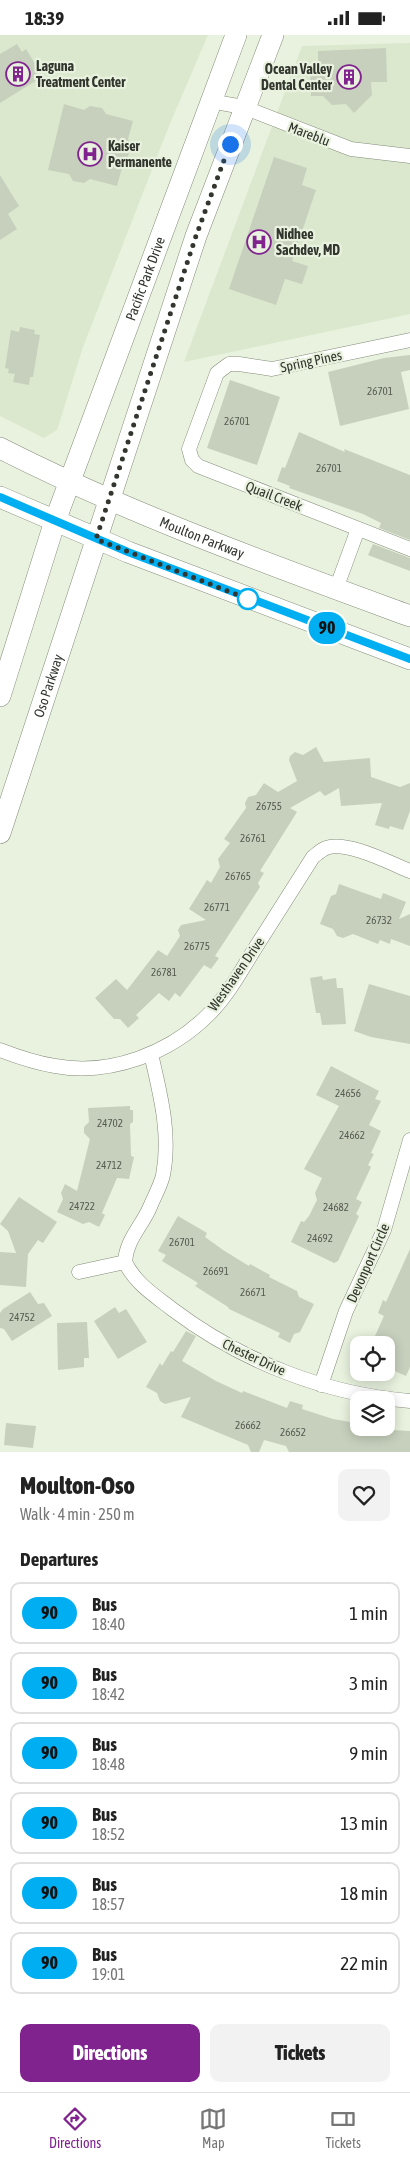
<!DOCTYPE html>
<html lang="en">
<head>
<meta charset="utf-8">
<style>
	:root { --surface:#fff; --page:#f2f2f2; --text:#222; --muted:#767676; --line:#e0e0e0; --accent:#80238f }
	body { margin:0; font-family:"Asap Condensed",sans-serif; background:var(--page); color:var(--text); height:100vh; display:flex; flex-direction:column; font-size:19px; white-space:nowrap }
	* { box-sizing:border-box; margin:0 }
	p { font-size:16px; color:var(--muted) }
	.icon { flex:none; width:28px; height:28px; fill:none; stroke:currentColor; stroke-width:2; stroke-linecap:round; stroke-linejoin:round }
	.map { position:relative; height:1417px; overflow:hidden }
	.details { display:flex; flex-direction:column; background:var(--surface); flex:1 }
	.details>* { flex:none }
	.badge { padding:0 10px; border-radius:16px; font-size:18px; line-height:32px }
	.tools { position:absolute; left:350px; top:1301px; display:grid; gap:10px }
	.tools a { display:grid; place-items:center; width:45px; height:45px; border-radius:10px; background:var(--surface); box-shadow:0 2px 12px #0003; font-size:25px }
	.you { position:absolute; width:25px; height:25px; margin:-12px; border:4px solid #fff; border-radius:50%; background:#1a73e8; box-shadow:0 0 0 8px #1a73e833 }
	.map>.badge { position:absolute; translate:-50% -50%; box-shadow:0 0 0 2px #fff }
	h2 { padding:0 20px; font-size:19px; line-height:45px }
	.round { display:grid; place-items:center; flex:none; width:52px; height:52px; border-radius:10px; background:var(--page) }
	.summary { display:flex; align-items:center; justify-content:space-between; height:85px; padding:0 20px }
	h1 { font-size:24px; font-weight:800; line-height:38px }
	.action { display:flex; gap:10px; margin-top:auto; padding:10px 20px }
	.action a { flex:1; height:58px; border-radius:10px; background:var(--accent); color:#fff; font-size:20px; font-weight:800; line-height:58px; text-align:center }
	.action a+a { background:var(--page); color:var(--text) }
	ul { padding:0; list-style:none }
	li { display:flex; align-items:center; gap:15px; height:62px; margin:0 10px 8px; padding:0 10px; border:2px solid var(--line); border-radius:10px }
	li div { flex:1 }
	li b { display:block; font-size:19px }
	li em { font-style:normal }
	li .badge { min-width:55px; font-weight:700; text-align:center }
	.status { display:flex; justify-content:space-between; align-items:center; height:35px; padding:0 25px; background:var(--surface); direction:ltr }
	.status svg { height:14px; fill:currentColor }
	.tab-bar { display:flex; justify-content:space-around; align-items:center; height:70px; border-top:1px solid var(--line); background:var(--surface); font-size:14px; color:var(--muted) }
	.tab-bar a { display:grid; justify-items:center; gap:2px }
	.tab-bar .on { color:var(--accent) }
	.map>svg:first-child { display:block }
	.built { fill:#dbe8ce }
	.building { fill:#c7d0bd }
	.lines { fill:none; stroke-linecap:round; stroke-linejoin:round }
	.minor-casing { stroke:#838c7a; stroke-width:15 }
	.primary-casing { stroke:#838c7a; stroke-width:22 }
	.minor { stroke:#fff; stroke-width:14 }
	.primary { stroke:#fff; stroke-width:21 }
	.line-casing { stroke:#fff; stroke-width:11 }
	.line { stroke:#00aff2; stroke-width:8 }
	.walk { stroke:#32362e; stroke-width:5; stroke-dasharray:0 9 }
	.stop-dot { fill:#fff; stroke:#00aff2; stroke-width:2.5 }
	.labels { text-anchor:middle; stroke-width:4.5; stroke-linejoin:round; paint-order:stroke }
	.number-label { font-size:11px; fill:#575c52 }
	.poi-label { font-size:14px; font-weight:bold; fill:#32362e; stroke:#e8f2de; text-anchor:start }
	.street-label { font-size:14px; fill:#32362e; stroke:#e8f2de }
</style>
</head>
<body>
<div class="status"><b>18:39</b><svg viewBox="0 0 49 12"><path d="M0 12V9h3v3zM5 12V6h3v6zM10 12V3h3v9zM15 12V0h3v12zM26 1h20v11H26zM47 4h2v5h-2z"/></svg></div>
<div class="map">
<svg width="410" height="1417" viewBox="0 0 410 1417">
	<rect width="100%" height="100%" fill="#e8f2de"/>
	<!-- built -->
	<path class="built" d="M0,0H208L169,91L83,312L57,395L44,403L0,381Z
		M410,8V279L184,327L302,11Z"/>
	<!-- building -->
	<path class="building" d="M17,9L22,17L26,14L40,37L34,41L37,45L0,68V19Z
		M386,13L387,47H371L372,60L354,78L346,69L332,70L323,61H311L310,36L318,27V16Z
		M64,69L84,75L90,71L102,73L106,79L133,86L128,104L131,109L126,130L122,133L117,151L90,144L84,148L73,146L69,139L48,135Z
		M274,122L307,133L302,150L316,155L292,226L308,231L302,249L285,244L276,270L229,254Z
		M0,140L19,171L8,179L17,194L0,205Z
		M20,292L35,295L34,299L40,300L33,342H30L29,350L13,347L15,339L8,338L9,334L5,333L11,295L19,297Z
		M410,320V335L401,337L409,374L340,391L328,337L384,323Z
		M230,345L280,362L257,430L207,413Z
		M299,397L345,417L344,414L410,440V505L379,493L381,488L363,479L289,453L290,451L277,446L282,432L285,433Z
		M373,509L410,523V536L368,520Z
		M316,712L324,727L370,723L371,742L400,752L410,748V776L403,795L390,791L389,794L375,790L382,768L341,771L339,753L325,761L320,756L290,773L297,777L260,836L264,838L258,848L260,852L215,921L219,923L211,934L204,930L180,962L175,958L169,966L159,958L136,980L139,983L128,993L120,984H114L95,963L116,944L127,955L158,915L167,921L180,901L178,895L181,890L206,885L189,874L207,845L211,848L220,832L218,824L230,808L224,804L246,773L245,768L248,762L256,760L264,748L278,757L297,746L289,725L290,721L295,717L303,720Z
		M339,849L381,864L383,858L406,867L399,884L410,879V911L391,904L390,909L380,905L378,909L353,899L343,903L337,901L333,894L320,889L331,861L336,859Z
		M322,941L323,945L336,943L337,953H343L346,989L322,990L320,978H316L310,943Z
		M369,949L410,961V1009L371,1002L354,996Z
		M331,1031L379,1056L375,1064L381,1066L369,1090L381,1096L371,1118L374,1119L368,1130L371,1132L356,1164L362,1167L356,1179L359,1181L338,1226L334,1228L291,1207L301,1186L304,1187L309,1181L317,1165L315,1158L322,1143L304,1134L339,1071L316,1060Z
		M130,1071V1075H133V1087L130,1089L131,1121L134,1122L129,1144L117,1143L102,1178L105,1180L99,1192L89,1187L83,1189L57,1177L63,1164L61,1158L65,1149L77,1156L90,1104L84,1098V1092L89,1087L88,1073Z
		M19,1162L57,1187L43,1208L38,1205L28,1219L26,1252L0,1250V1217L16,1218L8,1196L0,1189Z
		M178,1181L207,1198L205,1202L223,1215L249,1231L250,1229L270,1240L269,1242L297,1256L299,1262L314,1269L300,1297L294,1299L290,1308L278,1302L280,1298L229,1274L228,1272L195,1251L198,1248L162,1226L166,1220L158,1216Z
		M410,1214V1332L406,1341L386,1332V1310H371L384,1281L378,1278L383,1265L386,1267Z
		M30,1257L38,1269L44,1268L52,1281L12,1306L4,1294L0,1293V1278L3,1274Z
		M115,1272L119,1278L126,1274L147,1307L118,1324L94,1286Z
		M87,1287L89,1323H84V1332L58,1335L57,1288Z
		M186,1296L196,1301L182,1326L216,1346L242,1358L243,1356L287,1373L290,1366L303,1370L302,1374L333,1384L356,1388L355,1393L410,1396V1417H289L286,1411L264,1405L259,1417H251L248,1410L181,1382L191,1362L165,1369L160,1366L157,1358L146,1352L160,1328L162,1331L171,1316L173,1317Z
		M6,1388L36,1391L33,1413L4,1410Z"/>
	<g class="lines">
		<!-- minor casing -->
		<g class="minor-casing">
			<path id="minor" d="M210,66L243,72L351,114L410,121
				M410,305L272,334L239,329H229L217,338L189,414L192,425L198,431L410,514
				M336,554L358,494
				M0,1015C18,1022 36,1028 55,1031C111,1041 171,1018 210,978C228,960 241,936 254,915C274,884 293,853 313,822C317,819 321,815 326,813C346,805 390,828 410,836
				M125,1227C135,1248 154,1260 172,1274C241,1326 324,1359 410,1366
				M79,1237L125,1227C126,1205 142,1191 150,1172C154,1162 161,1150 163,1140C171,1099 160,1058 151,1019
				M321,1350L346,1276L384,1195L410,1105"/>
		</g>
		<!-- primary casing -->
		<g class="primary-casing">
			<g id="primary">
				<path id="s1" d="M0,413C132,480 271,530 410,581"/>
				<path d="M0,462L128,517L410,624"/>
				<path id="s2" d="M0,661L55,486L236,0"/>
				<path id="s3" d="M0,798L196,201L273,0"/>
			</g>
		</g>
		<!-- minor -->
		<use href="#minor" class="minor"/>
		<!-- primary -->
		<use href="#primary" class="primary"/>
	</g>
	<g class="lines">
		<!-- line casing -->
		<g class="line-casing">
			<path id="line" d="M0,462L128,517L410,624"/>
		</g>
		<!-- line -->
		<use href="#line" class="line"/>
		<!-- walk -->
		<path class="walk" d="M230,109L196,201L96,504L248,564"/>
	</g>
	<!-- icons -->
	<defs>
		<g id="building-ring" transform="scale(1.25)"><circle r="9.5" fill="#e8f2de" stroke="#80238f" stroke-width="1.5"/><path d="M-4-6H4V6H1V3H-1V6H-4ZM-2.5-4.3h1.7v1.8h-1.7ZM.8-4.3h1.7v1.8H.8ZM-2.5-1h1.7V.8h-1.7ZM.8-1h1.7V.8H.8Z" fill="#80238f"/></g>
		<g id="hospital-ring" transform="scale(1.25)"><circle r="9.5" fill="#e8f2de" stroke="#80238f" stroke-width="1.5"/><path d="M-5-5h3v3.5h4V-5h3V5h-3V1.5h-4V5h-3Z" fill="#80238f"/></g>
	</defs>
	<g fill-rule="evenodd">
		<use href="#building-ring" x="18" y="39"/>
		<use href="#building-ring" x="349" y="42"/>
		<use href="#hospital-ring" x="90" y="119"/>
		<use href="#hospital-ring" x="259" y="207"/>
	</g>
	<!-- markers -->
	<circle class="stop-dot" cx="248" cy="564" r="10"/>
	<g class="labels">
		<!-- number labels -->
		<g class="number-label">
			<text x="380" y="360">26701</text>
			<text x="237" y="390">26701</text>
			<text x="329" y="437">26701</text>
			<text x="269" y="775">26755</text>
			<text x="253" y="807">26761</text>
			<text x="238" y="845">26765</text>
			<text x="217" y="876">26771</text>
			<text x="379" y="889">26732</text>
			<text x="197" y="915">26775</text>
			<text x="164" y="941">26781</text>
			<text x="348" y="1062">24656</text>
			<text x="110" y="1092">24702</text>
			<text x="352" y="1104">24662</text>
			<text x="109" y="1134">24712</text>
			<text x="82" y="1175">24722</text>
			<text x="336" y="1176">24682</text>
			<text x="320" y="1207">24692</text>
			<text x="182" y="1211">26701</text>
			<text x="216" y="1240">26691</text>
			<text x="253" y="1261">26671</text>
			<text x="22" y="1286">24752</text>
			<text x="248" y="1394">26662</text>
			<text x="293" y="1401">26652</text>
		</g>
		<!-- poi labels -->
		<g class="poi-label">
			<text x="36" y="36">Laguna<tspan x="36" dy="16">Treatment Center</tspan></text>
			<text x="332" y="39" text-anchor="end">Ocean Valley<tspan x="332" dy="16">Dental Center</tspan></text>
			<text x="108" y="116">Kaiser<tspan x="108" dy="16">Permanente</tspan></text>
			<text x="276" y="204">Nidhee<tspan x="276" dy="16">Sachdev, MD</tspan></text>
		</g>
		<!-- street labels -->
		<g class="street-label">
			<text transform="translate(309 99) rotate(21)" y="5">Mareblu</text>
			<text dy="5" stroke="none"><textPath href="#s2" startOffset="442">Pacific Park Drive</textPath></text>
			<text transform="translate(311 326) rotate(-12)" y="5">Spring Pines</text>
			<text transform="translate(274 461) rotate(21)" y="5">Quail Creek</text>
			<text dy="5" stroke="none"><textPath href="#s1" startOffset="221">Moulton Parkway</textPath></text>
			<text dy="5" stroke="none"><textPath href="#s3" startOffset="155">Oso Parkway</textPath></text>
			<text transform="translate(236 939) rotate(-55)" y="5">Westhaven Drive</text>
			<text transform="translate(368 1228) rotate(-66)" y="5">Devonport Circle</text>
			<text transform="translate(254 1322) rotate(25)" y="5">Chester Drive</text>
		</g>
	</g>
</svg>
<div class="tools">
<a><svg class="icon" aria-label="locate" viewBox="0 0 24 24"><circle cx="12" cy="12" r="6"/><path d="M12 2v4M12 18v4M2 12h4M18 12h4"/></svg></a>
<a><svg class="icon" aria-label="layers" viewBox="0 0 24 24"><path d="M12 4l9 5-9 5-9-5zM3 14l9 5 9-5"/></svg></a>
</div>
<div class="you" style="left:230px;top:109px"></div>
<b class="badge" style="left:327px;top:593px;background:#00aff2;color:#111">90</b>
</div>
<section class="details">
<div class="summary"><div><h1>Moulton-Oso</h1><p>Walk · 4 min · 250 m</p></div><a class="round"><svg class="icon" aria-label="heart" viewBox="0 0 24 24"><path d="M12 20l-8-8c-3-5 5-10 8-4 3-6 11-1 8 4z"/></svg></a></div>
<h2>Departures</h2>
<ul>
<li><span class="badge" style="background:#00aff2;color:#111">90</span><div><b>Bus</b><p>18:40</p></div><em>1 min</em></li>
<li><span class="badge" style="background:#00aff2;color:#111">90</span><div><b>Bus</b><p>18:42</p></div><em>3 min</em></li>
<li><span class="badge" style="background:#00aff2;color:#111">90</span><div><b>Bus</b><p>18:48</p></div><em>9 min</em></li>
<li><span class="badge" style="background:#00aff2;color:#111">90</span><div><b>Bus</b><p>18:52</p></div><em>13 min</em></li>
<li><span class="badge" style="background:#00aff2;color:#111">90</span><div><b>Bus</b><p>18:57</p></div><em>18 min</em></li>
<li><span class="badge" style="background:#00aff2;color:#111">90</span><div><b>Bus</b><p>19:01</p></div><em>22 min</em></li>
</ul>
<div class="action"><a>Directions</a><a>Tickets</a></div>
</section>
<nav class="tab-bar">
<a class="on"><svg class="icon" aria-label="directions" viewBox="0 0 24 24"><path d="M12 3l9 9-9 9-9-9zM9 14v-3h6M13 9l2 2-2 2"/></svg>Directions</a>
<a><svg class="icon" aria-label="map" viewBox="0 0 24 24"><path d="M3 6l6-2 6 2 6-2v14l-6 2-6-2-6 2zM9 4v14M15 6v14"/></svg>Map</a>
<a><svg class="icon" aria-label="tickets" viewBox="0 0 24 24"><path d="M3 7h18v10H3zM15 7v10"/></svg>Tickets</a>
</nav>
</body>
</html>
